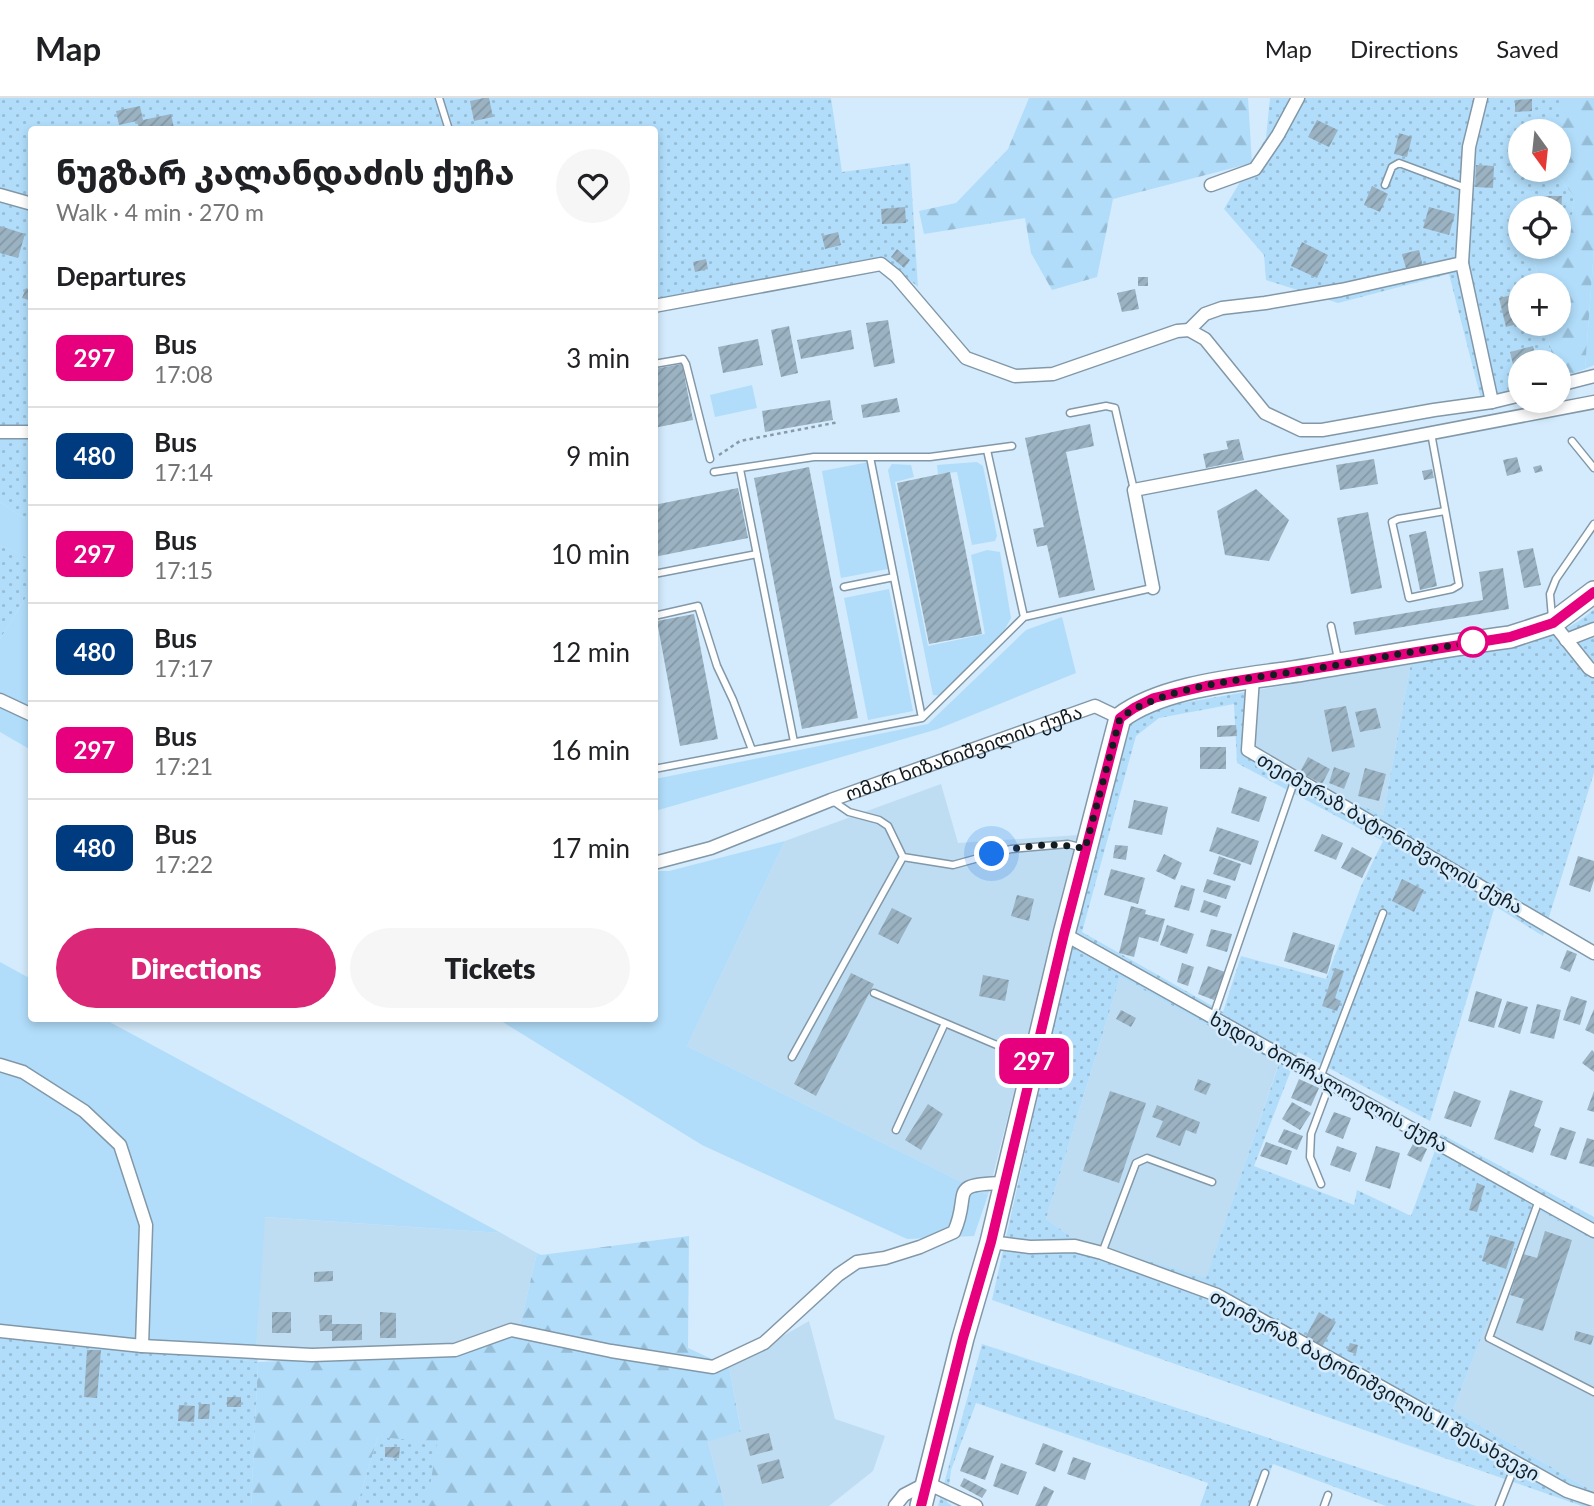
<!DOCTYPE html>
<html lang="en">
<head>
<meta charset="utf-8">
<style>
	:root { --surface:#fff; --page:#f6f6f6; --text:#202124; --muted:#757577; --line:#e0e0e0; --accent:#db2777 }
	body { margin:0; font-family:Lato,"Noto Sans Georgian",sans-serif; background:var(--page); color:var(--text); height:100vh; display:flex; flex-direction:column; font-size:26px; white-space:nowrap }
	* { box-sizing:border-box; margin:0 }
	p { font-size:23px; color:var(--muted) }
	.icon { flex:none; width:38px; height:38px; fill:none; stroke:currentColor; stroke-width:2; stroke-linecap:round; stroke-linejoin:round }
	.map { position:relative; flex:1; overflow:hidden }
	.sheet { position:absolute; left:28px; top:28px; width:630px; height:896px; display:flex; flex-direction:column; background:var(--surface); border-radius:7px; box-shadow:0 4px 10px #0003 }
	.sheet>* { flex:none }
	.badge { padding:0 14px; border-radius:10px; font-size:24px; line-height:46px }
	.needle { width:46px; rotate:165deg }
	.fabs { position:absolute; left:1508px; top:21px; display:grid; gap:14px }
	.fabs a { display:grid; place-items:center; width:63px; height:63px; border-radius:50%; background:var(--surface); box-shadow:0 4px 10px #0003; font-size:35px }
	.you { position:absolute; width:35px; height:35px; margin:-18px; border:5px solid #fff; border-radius:50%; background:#1a73e8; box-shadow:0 0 0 10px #1a73e833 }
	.map>.badge { position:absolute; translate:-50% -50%; box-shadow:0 0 0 4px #fff }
	h2 { padding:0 28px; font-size:26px; line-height:63px }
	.round { display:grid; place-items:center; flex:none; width:74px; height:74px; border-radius:37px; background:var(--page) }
	.head { display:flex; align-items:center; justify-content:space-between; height:119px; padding:0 28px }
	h1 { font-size:33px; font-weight:800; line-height:52px }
	.action { display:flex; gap:14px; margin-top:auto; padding:14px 28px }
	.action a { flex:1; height:80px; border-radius:42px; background:var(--accent); color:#fff; font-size:28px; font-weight:800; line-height:80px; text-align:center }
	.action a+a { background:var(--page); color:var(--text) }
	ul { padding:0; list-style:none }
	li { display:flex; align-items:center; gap:21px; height:98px; padding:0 28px; border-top:2px solid var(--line) }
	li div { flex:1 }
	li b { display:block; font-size:26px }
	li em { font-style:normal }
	li .badge { min-width:77px; font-weight:700; text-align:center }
	header { display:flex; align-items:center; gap:42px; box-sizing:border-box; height:98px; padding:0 35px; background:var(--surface); border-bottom:2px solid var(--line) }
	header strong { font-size:33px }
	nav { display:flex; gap:38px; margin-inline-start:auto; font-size:24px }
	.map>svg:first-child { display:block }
	.built { fill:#beddf2 }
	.green { fill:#b1ddfa }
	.forest { fill:url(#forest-firs) }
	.garden { fill:url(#garden-dots); fill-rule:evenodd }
	.building { fill:url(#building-hatch) }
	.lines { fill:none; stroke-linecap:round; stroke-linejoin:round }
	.service-casing { stroke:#8298a8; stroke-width:9 }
	.minor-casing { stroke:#8298a8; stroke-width:15 }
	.primary-casing { stroke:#8298a8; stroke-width:24 }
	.path { stroke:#889aa7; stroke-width:2.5; stroke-dasharray:3.5 3.5; stroke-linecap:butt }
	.service { stroke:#fff; stroke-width:6 }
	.minor { stroke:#fff; stroke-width:12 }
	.primary { stroke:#fff; stroke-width:21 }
	.line-casing { stroke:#fff; stroke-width:16 }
	.line { stroke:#e6007e; stroke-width:10 }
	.walk { stroke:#131c21; stroke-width:7; stroke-dasharray:0 12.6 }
	.stop-dot { fill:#fff; stroke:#e6007e; stroke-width:3.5 }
	.labels { text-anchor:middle; stroke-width:5; stroke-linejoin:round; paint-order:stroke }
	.street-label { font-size:19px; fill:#131c21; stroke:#d3ebfc }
</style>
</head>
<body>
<header>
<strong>Map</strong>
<nav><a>Map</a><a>Directions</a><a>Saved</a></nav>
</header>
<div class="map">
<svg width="1594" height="1408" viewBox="0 0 1594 1408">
	<defs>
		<pattern id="forest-firs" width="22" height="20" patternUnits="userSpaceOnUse" patternTransform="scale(1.75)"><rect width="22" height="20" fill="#b1ddfa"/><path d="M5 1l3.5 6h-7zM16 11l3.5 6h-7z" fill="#97bdd6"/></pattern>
		<pattern id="garden-dots" width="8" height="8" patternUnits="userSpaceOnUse" patternTransform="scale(1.75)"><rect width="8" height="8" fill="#b1ddfa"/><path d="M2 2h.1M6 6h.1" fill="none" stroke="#97bdd6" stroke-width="1.8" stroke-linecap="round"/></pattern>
		<pattern id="building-hatch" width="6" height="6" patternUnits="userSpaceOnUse" patternTransform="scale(1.75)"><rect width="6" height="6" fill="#9ab2c1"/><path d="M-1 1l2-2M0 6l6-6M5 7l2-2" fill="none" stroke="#8498a6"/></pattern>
	</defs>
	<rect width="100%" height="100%" fill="#d3ebfc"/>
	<!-- built -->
	<path class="built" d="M1411,565L1383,717L1243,658L1246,594Z
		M941,686L958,745L1079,737L988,1097L687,948L785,743Z
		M1120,879L1279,965L1206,1181L1074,1141L1046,1121Z
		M1532,1108L1594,1142V1394L1453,1312Z
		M264,1119L501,1135L537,1155L519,1232L460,1255L256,1254Z
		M809,1223L835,1321L885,1338L873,1373L829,1408H725L708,1344L741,1332L729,1269Z"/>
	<!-- green -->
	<path class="green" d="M1594,152V267L1585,271Z
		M752,287L757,310L715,319L710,297Z
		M869,364L888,471L841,480L822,373Z
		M977,364L983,368L997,438L995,443L972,447L957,374L938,376L937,367Z
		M892,366L911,367L914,379L895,384L928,548L985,536L971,457L987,452L1000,454L1011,520L1005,531L941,598L933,597L888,372Z
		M0,404L31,425V462L0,447Z
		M31,491V652L0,634V541Z
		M889,491L913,613L868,622L844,500Z
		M1062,519L1076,575L938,631L655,713V681L928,626L1026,532Z
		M785,743L687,948L988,1097L974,1138L907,1141L702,1047L498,921L654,920L655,773H669Z
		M0,864L31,881L32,920L104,921L501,1135L265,1119L256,1254L258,1264L0,1234Z"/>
	<!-- forest -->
	<path class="forest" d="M1029,0H1248L1252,65L1113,101L1097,179L1052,192L1031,155L1025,120L924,136L919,113L956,105L1008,51Z
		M1559,0H1594V152L1585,271L1559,281V264H1553L1546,226H1559V187H1539L1534,159L1550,149H1559V143L1570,135L1574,99L1558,78Z
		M689,1138L688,1250L729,1269L741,1333L708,1344L725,1408H425L378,1339L357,1408H251L258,1264L460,1255L519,1232L537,1155L541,1157Z"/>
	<!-- garden -->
	<path class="garden" d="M0,0H831L842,74L910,65L918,189L882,159L655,201L654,32H32L31,425L0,404Z
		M1270,0H1559V33H1521V72H1558V78L1574,99L1570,135L1559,143V110H1521V149H1550L1534,159L1539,187H1521V226H1546L1553,264H1521V291L1481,301L1449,176L1338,205L1266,182L1264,157L1224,111L1266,40Z
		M0,447L32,462L31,491L0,541Z
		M1594,511V675L1543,838L1495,808L1430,1023L1298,954L1254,1068L1354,1107L1357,1092L1411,1118L1441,1036L1594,1119V1142L1532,1109L1453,1312L1594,1394V1408H1582L992,1202L1097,733L1126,624L1147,611L1246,594L1243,658L1383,717L1411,565C1466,556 1553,551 1594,511ZM1234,606L1237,665L1383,743L1361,788L1326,881L1241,858L1223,914L1082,834L1136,638L1159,620ZM1120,879L1279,966L1206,1180L1074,1141L1046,1121Z
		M0,1234L258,1264L251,1408H0Z
		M982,1246L1476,1408H1386L1273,1366L1257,1408H1200L1208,1385L976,1305L951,1372L947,1404L952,1408H938Z
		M378,1339L437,1344L427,1408H357Z"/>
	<!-- building -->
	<path class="building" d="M484,0H489L493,19L474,23L470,3Z
		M1532,1V13L1515,14V2Z
		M140,8L143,22L171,16L174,30L139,32L137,23L119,27L116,13Z
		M1317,22L1338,32L1329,49L1308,39Z
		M1399,35L1412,39L1407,59L1394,56Z
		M1476,67L1494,68L1493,90L1475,89Z
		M1372,88L1388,96L1380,114L1364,107Z
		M1544,98H1562L1561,118H1559V110H1543Z
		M905,109L906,125L882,126L881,111Z
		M1429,109L1455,116L1449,137L1423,130Z
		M0,128L25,136L18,160L0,155Z
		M838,134L841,147L825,151L822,138Z
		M1302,144L1328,157L1317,180L1291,168Z
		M897,151L910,162L904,170L891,159Z
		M1419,152L1423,169L1407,174L1402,156Z
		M706,161L708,171L695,174L693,164Z
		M1138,179H1148V188H1138Z
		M26,190L32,193V203L22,200Z
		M1135,191L1139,211L1122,214L1117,195Z
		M1521,195V225L1506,229L1499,200Z
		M888,222L895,265L874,269L866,225Z
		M789,228L798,275L781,279L771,232Z
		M851,232L854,251L801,261L797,242Z
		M758,241L763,267L723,275L718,249Z
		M1533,248L1537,264H1521V277L1516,279L1510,254Z
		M682,266L693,322L654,330V271Z
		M897,300L900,314L863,320L861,307Z
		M830,302L833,322L765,334L762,313Z
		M1090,326L1094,348L1066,354L1095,492L1059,500L1047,447L1037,449L1033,431L1044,429L1025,340Z
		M1239,341L1244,362L1206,370L1203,356L1228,351L1226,343Z
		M1517,359L1521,374L1507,378L1503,362Z
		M1374,361L1378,386L1340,392L1336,367Z
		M1541,367L1543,373L1535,375L1533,369Z
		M809,369L858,620L802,631L754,380Z
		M1432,371L1434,380L1424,382L1422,373Z
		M950,374L982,536L929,546L897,385Z
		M738,390L748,440L654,459V407Z
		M1256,391L1289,422L1269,463L1225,457L1217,413Z
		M1368,414L1382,490L1351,496L1337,420Z
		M1426,433L1437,488L1420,492L1409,437Z
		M1533,450L1541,487L1524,490L1517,453Z
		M1503,470L1509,511L1355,537L1353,524L1483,502L1479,474Z
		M694,516L718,641L680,648L657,523Z
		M1346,608L1355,649L1332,654L1324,612Z
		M1376,610L1381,630L1360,634L1355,614Z
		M1236,627L1237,638L1217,639V628Z
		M1200,649H1226V671H1200Z
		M1308,659L1330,671L1322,686L1300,674Z
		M1334,669L1350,675L1344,691L1329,685Z
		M1365,670L1386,676L1379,703L1358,698Z
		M1239,689L1267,699L1259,724L1231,715Z
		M1134,702L1168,709L1162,737L1128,730Z
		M1217,729L1259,743L1251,767L1209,753Z
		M1322,736L1343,745L1336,762L1314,753Z
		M1115,747L1128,748L1126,762L1113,760Z
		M1352,749L1372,760L1362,780L1341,770Z
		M1164,756L1182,765L1175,782L1156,773Z
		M1219,758L1241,766L1235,783L1213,776Z
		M1578,758L1594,763V782L1590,794L1569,787Z
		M1111,771L1145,780L1138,806L1104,797Z
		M1207,781L1231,788L1226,801L1203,794Z
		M1402,781L1424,792L1414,814L1392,803Z
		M1181,787L1195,791L1189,813L1174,809Z
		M1017,797L1034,801L1029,823L1011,818Z
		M1204,802L1221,808L1217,819L1200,814Z
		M1131,808L1146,812L1145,816L1165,821L1158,844L1139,839L1134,859L1119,855Z
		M892,810L912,820L898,846L878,836Z
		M1167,827L1194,836L1187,856L1160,847Z
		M1211,831L1232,836L1227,854L1206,848Z
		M1293,834L1335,847L1327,876L1284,863Z
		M1567,852L1577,856L1570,874L1560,870Z
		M1182,865L1194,869L1188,888L1177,884Z
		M1208,868L1225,874L1214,902L1198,896Z
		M1335,870L1344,873L1335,900L1341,903L1337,913L1322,908Z
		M851,875L874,886L816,998L794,986Z
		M983,877L1009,882L1005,903L979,898Z
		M1476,893L1502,901L1494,930L1468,923Z
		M1571,898L1587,903L1580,927L1563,922Z
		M1507,903L1528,909L1520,936L1498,929Z
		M1537,906L1561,912L1554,941L1530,935Z
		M1594,911V936L1585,932Z
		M1121,912L1136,920L1131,929L1116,921Z
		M1592,952L1594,954V974L1582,965Z
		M1198,981L1211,986L1206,997L1194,992Z
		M1299,981L1319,990L1311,1008L1291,1000Z
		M1510,992L1543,1003L1534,1028L1541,1031L1533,1055L1494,1041Z
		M1110,993L1146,1005L1119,1085L1083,1073Z
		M1454,993L1481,1003L1471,1029L1444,1020Z
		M1594,993V1014L1587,1012Z
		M1292,1004L1311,1015L1300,1032L1282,1021Z
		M928,1006L943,1016L921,1052L905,1042Z
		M1157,1007L1200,1024L1196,1036L1186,1032L1180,1048L1156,1039L1163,1023L1152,1019Z
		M1334,1014L1351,1020L1343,1041L1325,1034Z
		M1560,1029L1576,1034L1566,1062L1550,1057Z
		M1284,1031L1303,1038L1297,1052L1278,1044Z
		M1587,1040L1594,1042V1069L1579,1065Z
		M1266,1044L1292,1053L1287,1067L1260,1058Z
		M1414,1044L1427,1051L1421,1064L1407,1057Z
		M1337,1048L1357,1055L1350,1074L1330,1067Z
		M1376,1048L1400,1055L1390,1091L1365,1083Z
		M1477,1085L1485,1088L1477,1114L1469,1112Z
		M1545,1133L1572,1142L1543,1233L1516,1225L1524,1201L1510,1197L1523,1156L1537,1160Z
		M1490,1137L1515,1144L1506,1171L1482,1163Z
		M333,1173V1183L314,1184V1174Z
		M272,1214H291V1235H272Z
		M380,1214L396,1215V1240H380Z
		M1319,1214L1336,1224L1322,1249L1305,1240Z
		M319,1217H332V1226H362V1242L332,1243V1233H320Z
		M1576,1233L1594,1238L1591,1247L1574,1242Z
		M1350,1245L1358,1247L1356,1256L1347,1253Z
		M87,1252H101L97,1300L84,1299Z
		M227,1299H241V1309H227Z
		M199,1306H210L209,1321H198Z
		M179,1307L195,1308L194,1324L178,1323Z
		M769,1335L773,1352L750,1358L746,1341Z
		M1043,1345L1063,1353L1055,1374L1035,1366Z
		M385,1349H400L399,1360L385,1359Z
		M969,1349L994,1358L985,1382L960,1373Z
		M1073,1359L1091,1365L1085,1382L1067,1376Z
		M779,1361L784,1380L762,1386L757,1367Z
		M1001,1365L1027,1374L1018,1397L993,1388Z
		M964,1380L987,1392L982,1400L960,1388Z
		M1044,1388L1054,1393L1047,1408H1035Z"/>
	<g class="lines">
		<!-- service casing -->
		<g class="service-casing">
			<path id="service" d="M439,0L449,32
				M1385,87L1392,69L1399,65L1466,90
				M654,266L683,261L686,266L710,361
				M1070,315L1106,308L1115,310L1134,392
				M1431,335L1459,487L1452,491L1409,500L1392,424L1398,421L1445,413
				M1572,343L1594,370
				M987,352L1024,519
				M870,359L922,620
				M740,371L794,644
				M714,374L814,359H930L1012,348
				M654,476L757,456
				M844,489L894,479
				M654,518L698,508L717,568L733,602L752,652
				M1552,520L1550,496L1556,481L1594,426
				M1331,528L1338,561
				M654,671L922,620L1024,519L1152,490
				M833,703L849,714L879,722L888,728L903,759
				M874,895L945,925
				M1213,919L1295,681
				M792,959L903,759L953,767L1011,751L1068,746L1083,750
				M1320,980L1383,815
				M896,1032L945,925L1032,962
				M1321,1086L1310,1059L1311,1036L1330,985
				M1539,1102L1489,1240L1594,1294
				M1102,1155L1136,1065L1147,1060L1212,1084
				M1253,1408L1265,1375
				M1324,1408L1328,1397
				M1499,1408L1516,1365"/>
		</g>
		<!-- minor casing -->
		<g class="minor-casing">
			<g id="minor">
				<path d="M1481,0L1469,49L1462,165L1492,304"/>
				<path d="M1211,87L1255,71L1278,37L1298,0"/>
				<path d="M0,97L32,106"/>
				<path d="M654,208L881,166L896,178L966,260L1015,278L1053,276L1177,233L1189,232L1205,241L1265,315L1301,332H1322L1434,312L1492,304L1521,297"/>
				<path d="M1189,232L1205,216L1222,210L1265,205L1341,192L1462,165"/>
				<path d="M1559,287L1594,278"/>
				<path d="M0,334H32"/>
				<path d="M1153,490L1134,392L1594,304"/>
				<path d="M1553,525L1589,570L1594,573"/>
				<path d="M1566,542L1594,531"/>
				<path d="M1253,580L1248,652L1594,855"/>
				<path d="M0,602L32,617"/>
				<path id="s1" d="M654,765L711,750L831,702L1095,608L1120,620"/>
				<path d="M1064,836L1594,1133"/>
				<path d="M0,967L23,974L84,1013L120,1047L146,1127L142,1248"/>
				<path d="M991,1144L1030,1149L1075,1148L1102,1155L1217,1197L1567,1393L1594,1402"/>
				<path d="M0,1233L142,1248L312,1257L455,1252L511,1232L611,1253L713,1269L764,1245L838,1177L857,1164L885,1160L920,1149L954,1134C972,1094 945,1086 1005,1085"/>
				<path d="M895,1408L904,1397L927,1385L976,1408"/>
			</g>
		</g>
		<!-- primary casing -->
		<g class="primary-casing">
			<path id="primary" d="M921,1408L963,1240L991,1144L1064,836L1120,620C1166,585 1253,581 1310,571C1377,560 1443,548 1510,539L1553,525L1594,494"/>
		</g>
		<!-- path -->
		<path class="path" d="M719,357L740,343L839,324"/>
		<!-- service -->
		<use href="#service" class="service"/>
		<!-- minor -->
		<use href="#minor" class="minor"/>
		<!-- primary -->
		<use href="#primary" class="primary"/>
	</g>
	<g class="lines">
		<!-- line casing -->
		<g class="line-casing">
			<path id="line" d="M921,1408L963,1240L991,1144L1064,836L1120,620L1134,610L1154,600L1206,588L1510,539L1553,525L1594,494"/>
		</g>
		<!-- line -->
		<use href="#line" class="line"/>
		<!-- walk -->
		<path class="walk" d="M992,756C1021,748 1055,743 1085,751L1120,620C1166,586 1258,580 1314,571C1370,561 1426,551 1482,543L1473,544"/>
	</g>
	<!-- markers -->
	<circle class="stop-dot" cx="1473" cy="544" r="14"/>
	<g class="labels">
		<!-- street labels -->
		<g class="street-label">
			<text dy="7" stroke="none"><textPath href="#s1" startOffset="329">ომარ ხიზანიშვილის ქუჩა</textPath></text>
			<text transform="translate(1390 735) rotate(30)" y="7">თეიმურაზ ბატონიშვილის ქუჩა</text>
			<text transform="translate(1329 984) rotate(29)" y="7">ხუდია ბორჩალოელის ქუჩა</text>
			<text transform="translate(1375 1287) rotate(29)" y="7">თეიმურაზ ბატონიშვილის II შესახვევი</text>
		</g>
	</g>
</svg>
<div class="fabs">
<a><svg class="needle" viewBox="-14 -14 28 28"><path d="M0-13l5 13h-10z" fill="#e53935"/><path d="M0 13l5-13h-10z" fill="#757577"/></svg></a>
<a><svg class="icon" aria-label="locate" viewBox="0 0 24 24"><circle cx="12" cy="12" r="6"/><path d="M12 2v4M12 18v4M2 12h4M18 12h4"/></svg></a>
<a>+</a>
<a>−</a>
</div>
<div class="you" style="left:992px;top:756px"></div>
<b class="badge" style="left:1034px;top:963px;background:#e6007e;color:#fff">297</b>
<section class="sheet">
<div class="head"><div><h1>ნუგზარ კალანდაძის ქუჩა</h1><p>Walk · 4 min · 270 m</p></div><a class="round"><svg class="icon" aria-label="heart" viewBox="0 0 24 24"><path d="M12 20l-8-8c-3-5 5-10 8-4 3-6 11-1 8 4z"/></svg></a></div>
<h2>Departures</h2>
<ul>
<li><span class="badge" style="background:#e6007e;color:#fff">297</span><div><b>Bus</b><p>17:08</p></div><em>3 min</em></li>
<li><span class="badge" style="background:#003b80;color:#fff">480</span><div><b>Bus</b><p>17:14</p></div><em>9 min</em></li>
<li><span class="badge" style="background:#e6007e;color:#fff">297</span><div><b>Bus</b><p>17:15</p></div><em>10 min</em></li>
<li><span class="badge" style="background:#003b80;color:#fff">480</span><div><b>Bus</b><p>17:17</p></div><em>12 min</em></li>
<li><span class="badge" style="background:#e6007e;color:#fff">297</span><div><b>Bus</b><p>17:21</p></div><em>16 min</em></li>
<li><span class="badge" style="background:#003b80;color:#fff">480</span><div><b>Bus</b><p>17:22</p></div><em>17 min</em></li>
</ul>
<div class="action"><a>Directions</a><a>Tickets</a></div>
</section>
</div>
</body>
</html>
